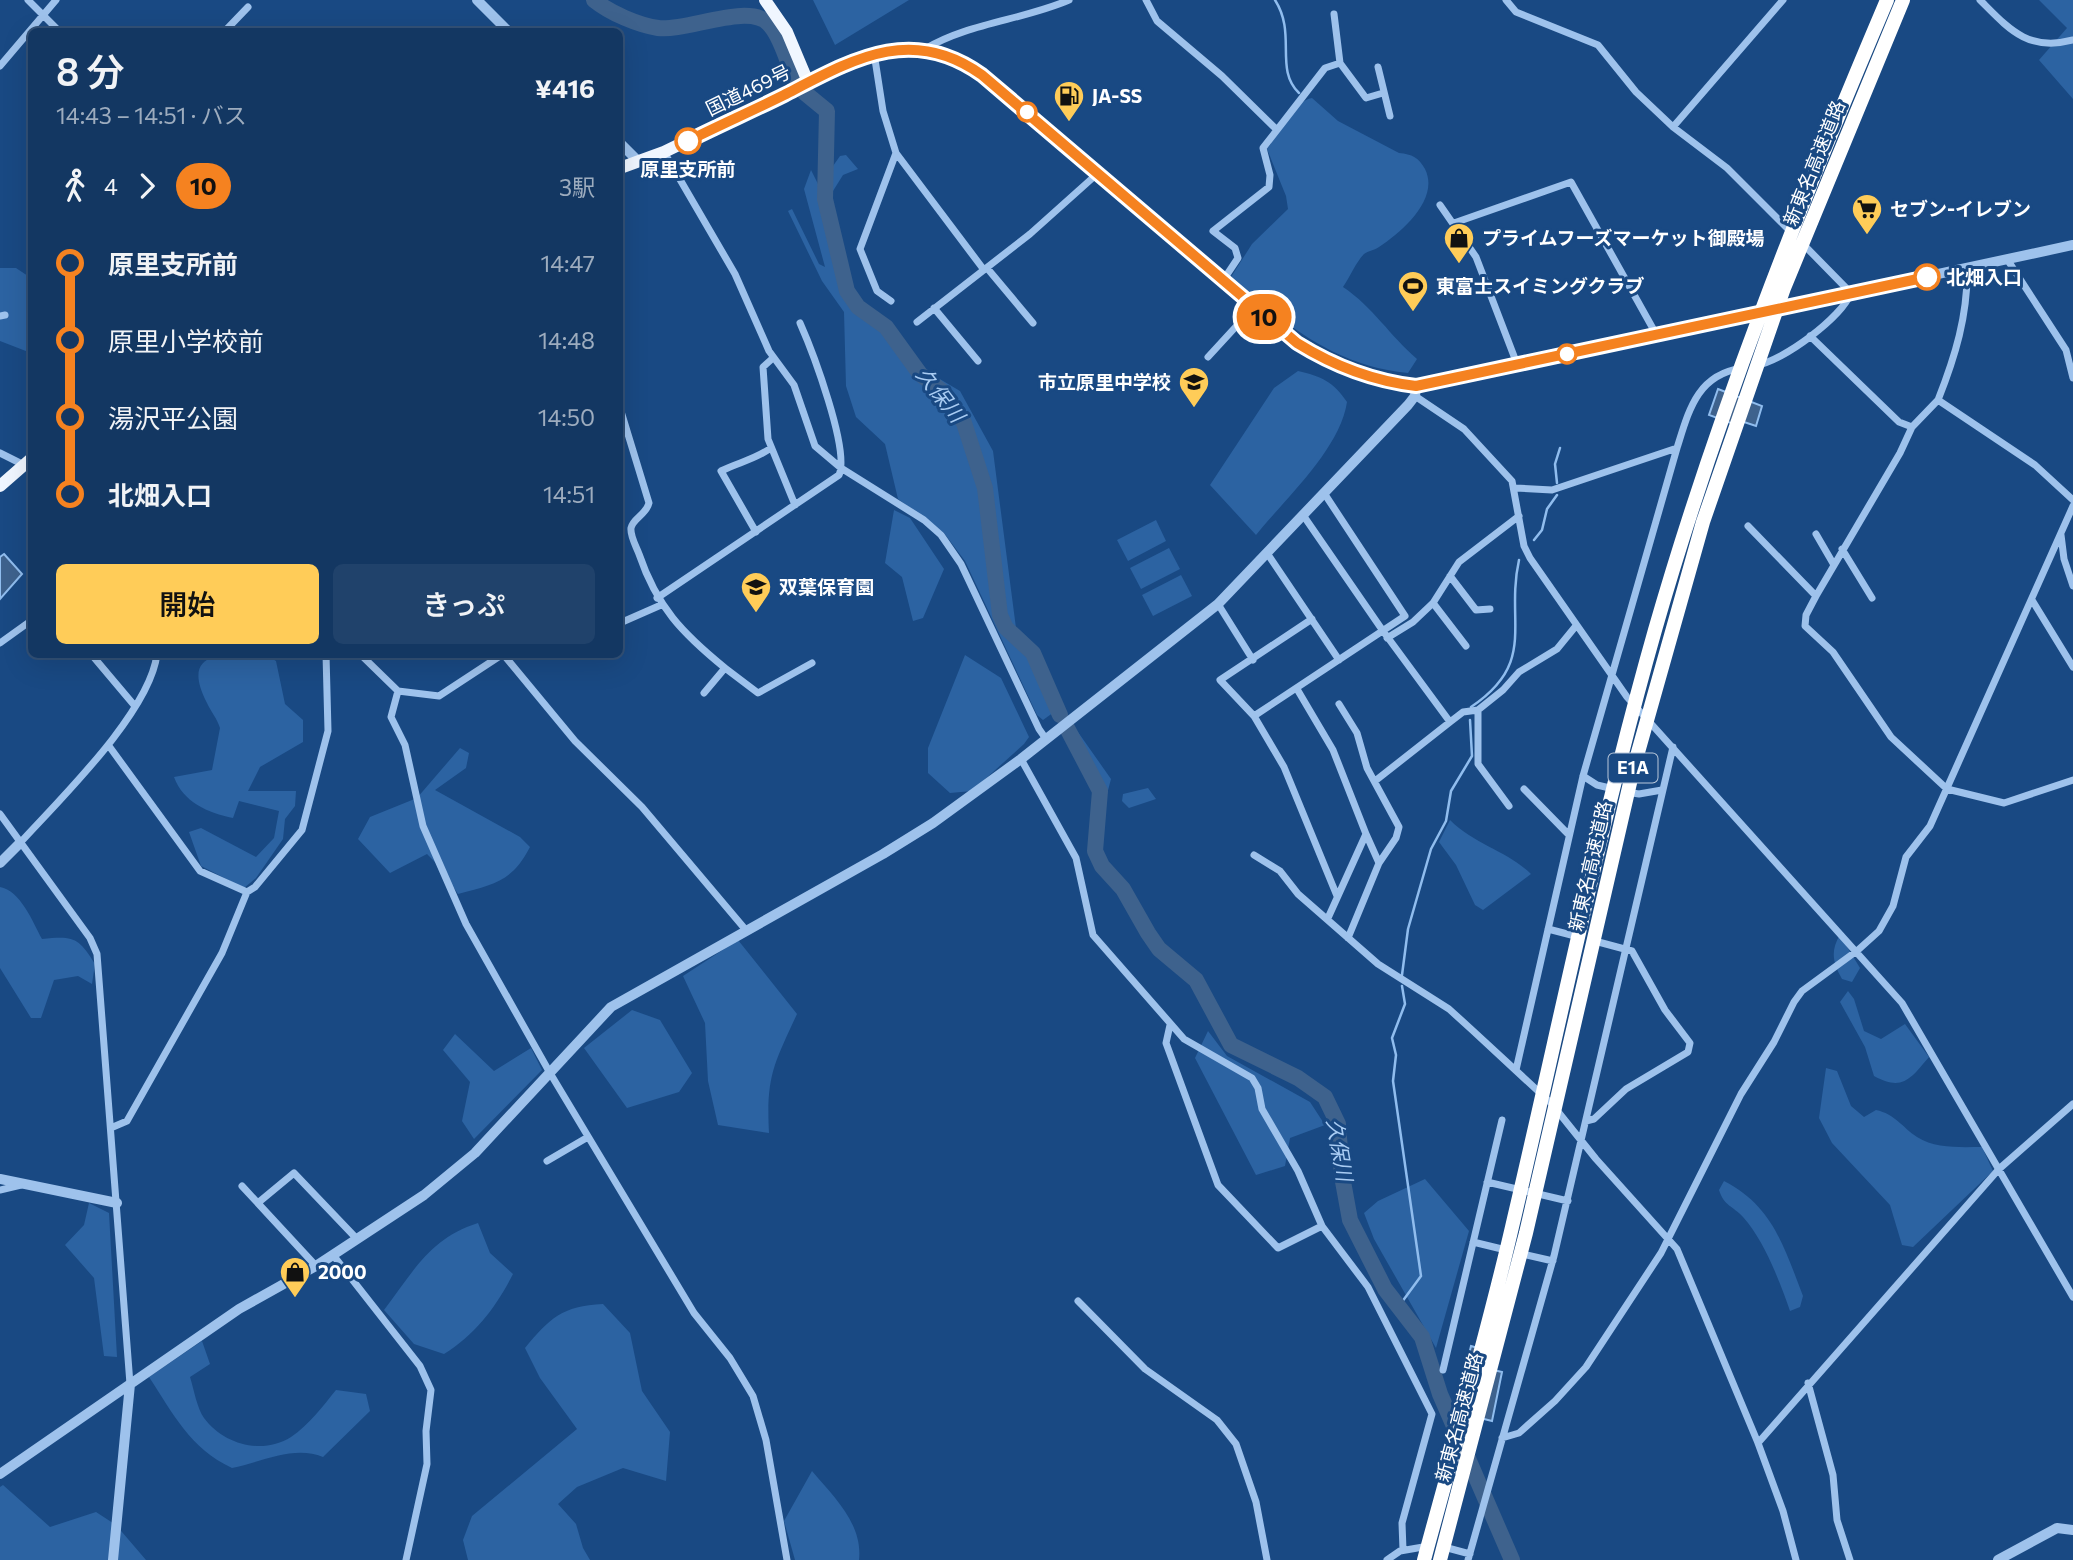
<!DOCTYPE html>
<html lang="ja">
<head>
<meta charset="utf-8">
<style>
	:root { --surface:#133762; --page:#20426b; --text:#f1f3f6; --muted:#9dacbe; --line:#325177; --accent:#ffcc58 }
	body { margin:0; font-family:Commissioner,"Noto Sans JP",sans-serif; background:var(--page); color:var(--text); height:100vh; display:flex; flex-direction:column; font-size:26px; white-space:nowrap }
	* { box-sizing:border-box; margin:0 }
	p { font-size:23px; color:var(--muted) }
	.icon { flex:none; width:38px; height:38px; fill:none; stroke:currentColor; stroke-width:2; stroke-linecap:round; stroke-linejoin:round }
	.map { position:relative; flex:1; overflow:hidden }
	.side { position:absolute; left:28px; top:28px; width:595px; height:630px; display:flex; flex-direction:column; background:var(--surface); border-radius:10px; box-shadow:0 7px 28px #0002,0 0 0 2px var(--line) }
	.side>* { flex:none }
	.badge { padding:0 14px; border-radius:23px; font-size:24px; line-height:46px }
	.map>.badge { position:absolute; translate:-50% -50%; box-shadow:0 0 0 4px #fff }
	.legs { display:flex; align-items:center; gap:10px; height:77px; padding:0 28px; font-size:23px }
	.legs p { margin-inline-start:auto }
	.summary { display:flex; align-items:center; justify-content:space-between; height:119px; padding:0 28px }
	h1 { font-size:38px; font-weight:600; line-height:52px }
	.cta { display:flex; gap:14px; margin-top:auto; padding:14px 28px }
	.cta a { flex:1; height:80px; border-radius:10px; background:var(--accent); color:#111; font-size:28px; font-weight:600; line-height:80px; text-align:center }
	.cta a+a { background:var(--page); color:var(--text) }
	ul { padding:0 28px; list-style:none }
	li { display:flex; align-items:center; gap:24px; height:77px; font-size:26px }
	li i { display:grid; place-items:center; width:10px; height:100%; margin:0 9px; background:currentColor }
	li i::after { content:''; width:18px; height:18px; margin:-9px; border:5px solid; border-radius:50%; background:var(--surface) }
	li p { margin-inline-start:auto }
	li:first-child i { background:linear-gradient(#0000 50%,currentColor 0) }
	li:last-child i { background:linear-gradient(currentColor 50%,#0000 0) }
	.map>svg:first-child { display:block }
	.green { fill:#2c63a2 }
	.water { fill:#3e628d; stroke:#90bdee; stroke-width:2 }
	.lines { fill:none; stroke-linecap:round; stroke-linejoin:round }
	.stream { stroke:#90bdee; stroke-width:2.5 }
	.river { stroke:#3e628d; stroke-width:16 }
	.minor { stroke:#9ec2ec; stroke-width:7 }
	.tertiary { stroke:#9ec2ec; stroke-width:10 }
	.trunk { stroke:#f0f6ff; stroke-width:12 }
	.motorway-bridge { stroke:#fff; stroke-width:14 }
	.line-1-casing { stroke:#fff; stroke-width:16 }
	.line-1 { stroke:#f58220; stroke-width:10 }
	.stop-1-dot { fill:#fff; stroke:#f58220; stroke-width:3.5 }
	.labels { text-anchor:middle; stroke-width:6; stroke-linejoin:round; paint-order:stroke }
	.shield { fill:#194983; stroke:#bac8da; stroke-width:2 }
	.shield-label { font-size:18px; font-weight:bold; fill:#fff }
	.street-label { font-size:19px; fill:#fff; stroke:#194983 }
	.poi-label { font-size:19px; font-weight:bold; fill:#fff; stroke:#194983; text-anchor:start }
	.stop-label { font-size:19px; font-weight:bold; fill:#fff; stroke:#194983 }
	.water-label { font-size:21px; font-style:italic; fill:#a9ccf3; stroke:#194983 }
</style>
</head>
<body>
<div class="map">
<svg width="2073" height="1560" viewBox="0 0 2073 1560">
	<rect width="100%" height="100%" fill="#194983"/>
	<!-- green -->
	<path class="green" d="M813,0H909L835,45Z
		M2039,0H2073V99L2039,60L2067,28Z
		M1312,98L1338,121L1399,153C1412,154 1419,158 1425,169C1440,199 1402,232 1379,247C1375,250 1368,251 1364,254C1356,262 1350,277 1343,287C1373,307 1390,336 1417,359L1408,373C1334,366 1285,324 1231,277L1252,244L1288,209L1286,196L1267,149C1279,134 1293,101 1312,98Z
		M846,155L858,169L843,175L823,207L840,285L859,303L888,321L916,365L960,391L993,451L1016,628L1037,652L1061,707L1043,720L1037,715L965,561L944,533L898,499L885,444L856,417L846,386L844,312L822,281L788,211L792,209L819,264L825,267L804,189L811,170L819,186L840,156Z
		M0,268H16L31,278V353L0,341Z
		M1298,371C1321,376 1334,382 1347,402C1340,449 1286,498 1256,535L1210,485L1274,388Z
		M894,510L910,518L944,569L923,618L913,621L902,577L885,563Z
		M1156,520L1166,541L1128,561L1117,540Z
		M1169,548L1180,569L1141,589L1130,568Z
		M1181,575L1192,596L1153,616L1142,595Z
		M264,654L276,661L285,704L303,720V742L260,767L248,791H296L295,806L285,819L283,839L256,878L244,888L201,866L189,832L201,828L256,857L274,838L279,811L239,801L233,818C208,813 183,802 174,777L212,770L220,728C217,718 211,712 207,703C178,647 229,655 264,654Z
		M965,655L1001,678L1029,737L1024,744L972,791L950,793L928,773V748Z
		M1073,725L1111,779L1106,798L1066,731Z
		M460,748L469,753L466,768L435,790L520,837L530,847C512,882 494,884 458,894L442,869L427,854L390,873L358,839L370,817L417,798Z
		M1148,788L1156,799L1129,808L1122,801L1123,794Z
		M1450,820C1475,845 1508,851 1531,874L1483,910L1475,905L1456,865L1439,842Z
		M0,887C20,890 33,922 42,939C74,936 78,937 95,964L92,984L78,976L54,980L41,1018H31L0,968Z
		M1840,935L1860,968L1852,982L1842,979C1833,963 1830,951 1840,935Z
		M738,940L797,1014C774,1064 766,1076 769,1133L718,1125L708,1081L705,1023L683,976Z
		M1848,991L1854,999L1864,1031L1881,1039L1905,1024L1929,1057C1911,1078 1903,1092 1874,1076L1865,1047L1840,1002Z
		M632,1010L660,1020L692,1073L679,1092L627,1108L584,1048Z
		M1208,1031L1227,1056L1310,1102L1325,1125L1290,1138L1285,1166L1256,1175L1195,1058Z
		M455,1034L494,1071L531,1048L542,1070L474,1139L462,1121L470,1082L443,1050Z
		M1826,1068L1837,1071L1851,1106L1864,1117L1876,1110C1895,1114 1902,1127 1917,1137C1936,1149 1961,1147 1982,1147L1993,1171L1913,1247L1902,1245L1890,1205L1832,1143L1819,1118Z
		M1425,1179L1469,1231L1436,1348L1374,1239L1364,1213L1378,1201Z
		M1724,1181C1773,1206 1784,1247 1803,1296L1800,1307L1790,1311C1779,1280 1765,1242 1743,1217C1733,1206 1724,1206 1719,1190Z
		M89,1203L109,1213L117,1357L104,1356L94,1278L65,1245L84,1225Z
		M478,1223L490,1253L513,1274C496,1307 476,1334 444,1354L414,1344L384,1310C413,1272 430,1238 478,1223Z
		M603,1304L630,1333L642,1391L670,1432L666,1481L623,1468L577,1487L558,1504L576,1524L583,1548L590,1560H468L463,1540L472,1516L577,1429L540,1378L525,1348C550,1318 562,1306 603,1304Z
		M202,1341L210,1364L190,1377C194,1390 197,1408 204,1418C224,1445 263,1455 291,1437C309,1425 323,1406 336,1390L366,1394L370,1411L323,1457C294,1445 262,1462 232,1468C190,1448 174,1415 149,1377Z
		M812,1471C834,1497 863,1524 859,1560H795L784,1521Z
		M3,1485L50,1527L96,1512L116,1525L146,1560H0V1487Z"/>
	<!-- water -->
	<path class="water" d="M1718,389L1762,406L1756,426L1741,421L1739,426L1709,415Z
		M4,554L22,574L0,599V557Z
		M1471,1346L1485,1350L1481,1367L1502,1372L1492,1421L1472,1416L1482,1384L1463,1379Z"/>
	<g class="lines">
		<!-- stream -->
		<path class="stream" d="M1275,0C1297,34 1274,69 1299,93
			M1557,483L1555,464L1560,448
			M1534,540L1542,530L1547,509L1557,495
			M1471,707C1538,662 1505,623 1519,560
			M1402,975L1408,929L1431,849L1446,821L1451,791L1472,756L1470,720
			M1399,1306L1421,1276L1393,1081L1396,1055L1392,1038L1405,1004L1402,986"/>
		<!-- river -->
		<path class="river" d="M594,0C610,13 638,25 658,28C686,32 749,2 769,24C782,37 786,62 795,77
			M805,93L827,111L825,199L847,291L858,307L886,327L920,374L942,391L964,423L985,488L1000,615L1006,628L1033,653L1060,715
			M1067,728L1100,791L1095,851L1102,866L1123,889L1148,933L1159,949L1196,980L1231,1045L1298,1078L1325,1097L1338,1124L1342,1176L1350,1220L1385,1289L1422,1337L1440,1394L1512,1560"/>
		<!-- minor -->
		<path class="minor" d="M28,0L60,32
			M1146,0L1157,21L1222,76L1276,129
			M1506,0L1516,12L1598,45L1636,92L1673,127L1727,168L1791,232
			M1980,0C2009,29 2028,52 2073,40
			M1334,14L1340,63L1366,98L1383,93
			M224,32L248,7
			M925,49C968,23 1023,20 1069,0
			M874,53L883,111L896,153L860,249L877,291L891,301
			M0,66L56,0
			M1378,67L1390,116
			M1673,127L1783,0
			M664,152L735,274L769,351L794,385L815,446L841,468L924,520L941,535L961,564L1039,729L1046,739
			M896,153L984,270
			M1440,205L1476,257L1517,364
			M1454,223L1571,182L1656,334
			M2007,259L2066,350L2073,378
			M987,268L1033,323
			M1222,282L1238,258L1235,248L1213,231L1269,187L1270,175L1263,148L1325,68L1340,63
			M934,308L978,361
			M0,316L5,315
			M917,322L1030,234L1097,174
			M1810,336L1899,422L1912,427L1938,400L2035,465L2073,500
			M1208,357L1253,308
			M773,358L763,367L768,439L795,505
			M1757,365C1783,361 1841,318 1851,293L1802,243
			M1415,396L1464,429L1512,481L1524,546L1530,558L1627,697L1902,1003L2073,1297
			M1938,400C1955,357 1968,315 1967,269
			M620,408L649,503C646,515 633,518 631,528C630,536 636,546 639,554C657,607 682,633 725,668L704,693
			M1912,427L1900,453L1816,596L1806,615L1805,626L1833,652L1891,737L1947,789L2004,803L2073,780
			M0,453L24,465
			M1515,488L1552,490L1677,448C1689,410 1697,375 1742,368
			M1303,515L1383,631L1450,722L1463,712L1478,710
			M1748,526L1816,596
			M756,532L721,471C739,462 754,460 771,448
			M1816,534L1834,565
			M2061,535L2064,559L2073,586
			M1842,549L1872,598
			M1267,553L1339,660
			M1450,576L1476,610L1490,609
			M657,598L839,475C850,450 812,350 800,323
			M2032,600L2073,667
			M1433,603L1466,646
			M1218,604L1253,660
			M1312,619L1220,680L1254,716L1284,767L1337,896
			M620,623L661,605
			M1387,638L1413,622L1433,603L1459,562L1519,516
			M0,643L32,620
			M91,654L134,705
			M360,654L398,691L391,717L405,745L423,826L466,924L550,1073L694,1313L730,1358L753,1396L766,1440L787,1560
			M503,654L575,741L642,807L745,929
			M725,668L758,693L812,663
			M1297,689L1333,750L1366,834L1328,918
			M398,691L439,696L503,654
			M1339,704L1357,733L1367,768L1399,827L1396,838L1379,863
			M1254,716L1405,616L1324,493
			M109,746L200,871L247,892
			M1021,759L1076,858L1093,935L1184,1039L1252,1078L1258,1088L1262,1109L1298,1171L1322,1226
			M1583,776L1597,785L1614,789
			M1375,781L1450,722
			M1524,789L1569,835
			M1626,792L1639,794L1662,790
			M1509,806L1478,764V710L1503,690L1519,672L1557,649L1575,627
			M0,814L90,938L97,954L130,1384
			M20,843C60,799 150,712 157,654
			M1254,855L1280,871L1298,894L1378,964L1449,1009L1471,1029L1551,1103L1596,1159L1677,1249L1758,1443L1783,1511L1796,1560
			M1548,929L1579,937
			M1348,938L1379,863L1366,834
			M1170,1025L1166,1043L1218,1185L1278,1248L1322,1226L1368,1287L1432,1414L1402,1523L1403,1550
			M1516,1070L1583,776L1677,448
			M1586,1121L1594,1119L1626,1089L1688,1052L1690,1043L1665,1010L1632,951L1591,940
			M113,1127L127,1121L222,953L247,892L255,887L302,830L328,731L326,654
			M547,1161L588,1137
			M1487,1182L1568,1201
			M242,1186L316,1266
			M0,1190L21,1185
			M259,1202L294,1173L356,1238
			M1473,1242L1506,1250
			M1518,1253L1553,1261
			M333,1255L420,1366L431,1390L426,1431L427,1464L406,1560
			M1078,1301L1145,1369L1217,1420L1236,1444L1256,1502L1267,1560
			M1443,1370L1502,1120
			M1808,1383L1833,1475L1837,1520L1850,1560
			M1502,1438L1519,1433L1555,1401L1586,1367L1661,1253L1741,1094L1774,1042L1794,1002L1802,991L1858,950L1879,931L1893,906L1906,857L1930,826L2073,506
			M1758,1443L1999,1169L2073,1104
			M1444,1547L1470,1554
			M1387,1560L1400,1551L1429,1546
			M1468,1560L1554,1256L1673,747"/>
		<!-- tertiary -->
		<path class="tertiary" d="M477,0L509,32
			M808,82C862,56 905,35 964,62L1297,343C1334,366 1373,381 1416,386L2073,245
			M620,143L638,161
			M0,863L20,843
			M0,1179L117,1203
			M0,1474L239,1309L316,1266L424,1195L475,1153L611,1007L883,854L933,823L1021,759L1218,604L1408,405L1415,396L1416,386
			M113,1560L130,1384
			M1998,1560L2057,1528L2073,1530"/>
		<!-- trunk -->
		<path class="trunk" d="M620,168L664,152L808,82L787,32L765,0
			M0,486L32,458"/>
		<!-- motorway-bridge -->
		<path class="motorway-bridge" d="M1424,1560C1454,1449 1486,1339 1512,1227C1559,1028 1599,827 1655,630C1717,414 1799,207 1887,0
			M1440,1560L1526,1233L1633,770L1703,522L1784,288L1903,0"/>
	</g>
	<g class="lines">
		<!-- line-1 casing -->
		<g class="line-1-casing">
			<path id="line-1" d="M688,141C720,125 752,111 784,95C852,60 911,24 982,75L1297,343C1334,366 1373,381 1416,386L1927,277"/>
		</g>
		<!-- line-1 -->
		<use href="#line-1" class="line-1"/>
	</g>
	<!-- icons -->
	<defs>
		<g id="fuel-pin" transform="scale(1.575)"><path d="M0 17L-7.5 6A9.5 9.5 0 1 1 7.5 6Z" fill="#ffcc58" stroke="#194983"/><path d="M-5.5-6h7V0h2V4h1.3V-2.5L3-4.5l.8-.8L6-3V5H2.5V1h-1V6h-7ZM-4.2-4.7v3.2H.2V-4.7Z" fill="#111"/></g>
		<g id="supermarket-pin" transform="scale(1.575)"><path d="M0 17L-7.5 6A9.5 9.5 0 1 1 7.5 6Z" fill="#ffcc58" stroke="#194983"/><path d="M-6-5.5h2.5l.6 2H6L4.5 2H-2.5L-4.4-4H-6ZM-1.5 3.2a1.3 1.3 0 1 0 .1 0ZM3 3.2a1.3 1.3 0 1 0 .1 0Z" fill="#111"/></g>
		<g id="shop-pin" transform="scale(1.575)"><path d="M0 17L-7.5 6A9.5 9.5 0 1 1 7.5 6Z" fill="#ffcc58" stroke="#194983"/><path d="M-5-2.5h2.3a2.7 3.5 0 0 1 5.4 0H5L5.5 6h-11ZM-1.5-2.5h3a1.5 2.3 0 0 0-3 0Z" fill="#111"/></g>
		<g id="stadium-pin" transform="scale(1.575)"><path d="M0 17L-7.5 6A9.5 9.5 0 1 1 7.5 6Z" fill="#ffcc58" stroke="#194983"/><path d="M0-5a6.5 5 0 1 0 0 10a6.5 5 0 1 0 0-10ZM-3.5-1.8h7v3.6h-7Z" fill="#111"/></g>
		<g id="school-pin" transform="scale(1.575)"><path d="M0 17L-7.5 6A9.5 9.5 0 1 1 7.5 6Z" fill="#ffcc58" stroke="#194983"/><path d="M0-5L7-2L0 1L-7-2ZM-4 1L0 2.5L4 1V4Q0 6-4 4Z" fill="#111"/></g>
	</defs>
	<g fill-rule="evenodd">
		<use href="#fuel-pin" x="1069" y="96"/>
		<use href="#supermarket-pin" x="1867" y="209"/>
		<use href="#shop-pin" x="1459" y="238"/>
		<use href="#stadium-pin" x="1413" y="286"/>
		<use href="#school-pin" x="1194" y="382"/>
		<use href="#school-pin" x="756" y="587"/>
		<use href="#shop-pin" x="295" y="1272"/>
	</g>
	<!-- markers -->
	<g class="stop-1-dot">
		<circle cx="1027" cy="112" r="9"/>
		<circle cx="688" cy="141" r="12"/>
		<circle cx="1927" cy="277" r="12"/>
		<circle cx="1567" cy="354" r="9"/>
	</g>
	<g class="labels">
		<!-- shield labels -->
		<rect class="shield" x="1608.5" y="753.5" width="49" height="29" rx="5"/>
		<g class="shield-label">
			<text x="1633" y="774">E1A</text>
		</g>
		<!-- street labels -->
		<g class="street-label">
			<text transform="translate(748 90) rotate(-26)" y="7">国道469号</text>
			<text transform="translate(1814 163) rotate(-68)" y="7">新東名高速道路</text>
			<text transform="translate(1590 866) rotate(-77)" y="7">新東名高速道路</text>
			<text transform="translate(1459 1417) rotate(-75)" y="7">新東名高速道路</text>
		</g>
		<!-- poi labels -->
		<g class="poi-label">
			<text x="1092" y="103">JA-SS</text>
			<text x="1890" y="216">セブン-イレブン</text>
			<text x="1482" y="245">プライムフーズマーケット御殿場</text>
			<text x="1436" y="293">東富士スイミングクラブ</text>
			<text x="1171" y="389" text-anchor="end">市立原里中学校</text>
			<text x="779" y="594">双葉保育園</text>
			<text x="318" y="1279">2000</text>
		</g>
		<!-- stop labels -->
		<g class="stop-label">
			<text x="688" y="176">原里支所前</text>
			<text x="1946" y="284" text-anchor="start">北畑入口</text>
		</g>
		<!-- water labels -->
		<g class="water-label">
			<text transform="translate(940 395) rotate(52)" y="7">久保川</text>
			<text transform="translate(1339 1150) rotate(80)" y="7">久保川</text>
		</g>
	</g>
</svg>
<b class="badge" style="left:1264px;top:317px;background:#f58220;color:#111">10</b>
<section class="side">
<div class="summary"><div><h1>8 分</h1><p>14:43 – 14:51 · バス</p></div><b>¥416</b></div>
<div class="legs"><svg class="icon" aria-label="walk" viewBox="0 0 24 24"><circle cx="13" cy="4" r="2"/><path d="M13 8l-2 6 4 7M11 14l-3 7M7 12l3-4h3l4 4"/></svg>4<svg class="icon" aria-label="forward" viewBox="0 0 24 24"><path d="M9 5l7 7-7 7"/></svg><b class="badge" style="background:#f58220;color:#111">10</b><p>3駅</p></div>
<ul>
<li><i style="color:#f58220"></i><b>原里支所前</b><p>14:47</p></li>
<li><i style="color:#f58220"></i><span>原里小学校前</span><p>14:48</p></li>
<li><i style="color:#f58220"></i><span>湯沢平公園</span><p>14:50</p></li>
<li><i style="color:#f58220"></i><b>北畑入口</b><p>14:51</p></li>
</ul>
<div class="cta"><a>開始</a><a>きっぷ</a></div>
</section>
</div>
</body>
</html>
